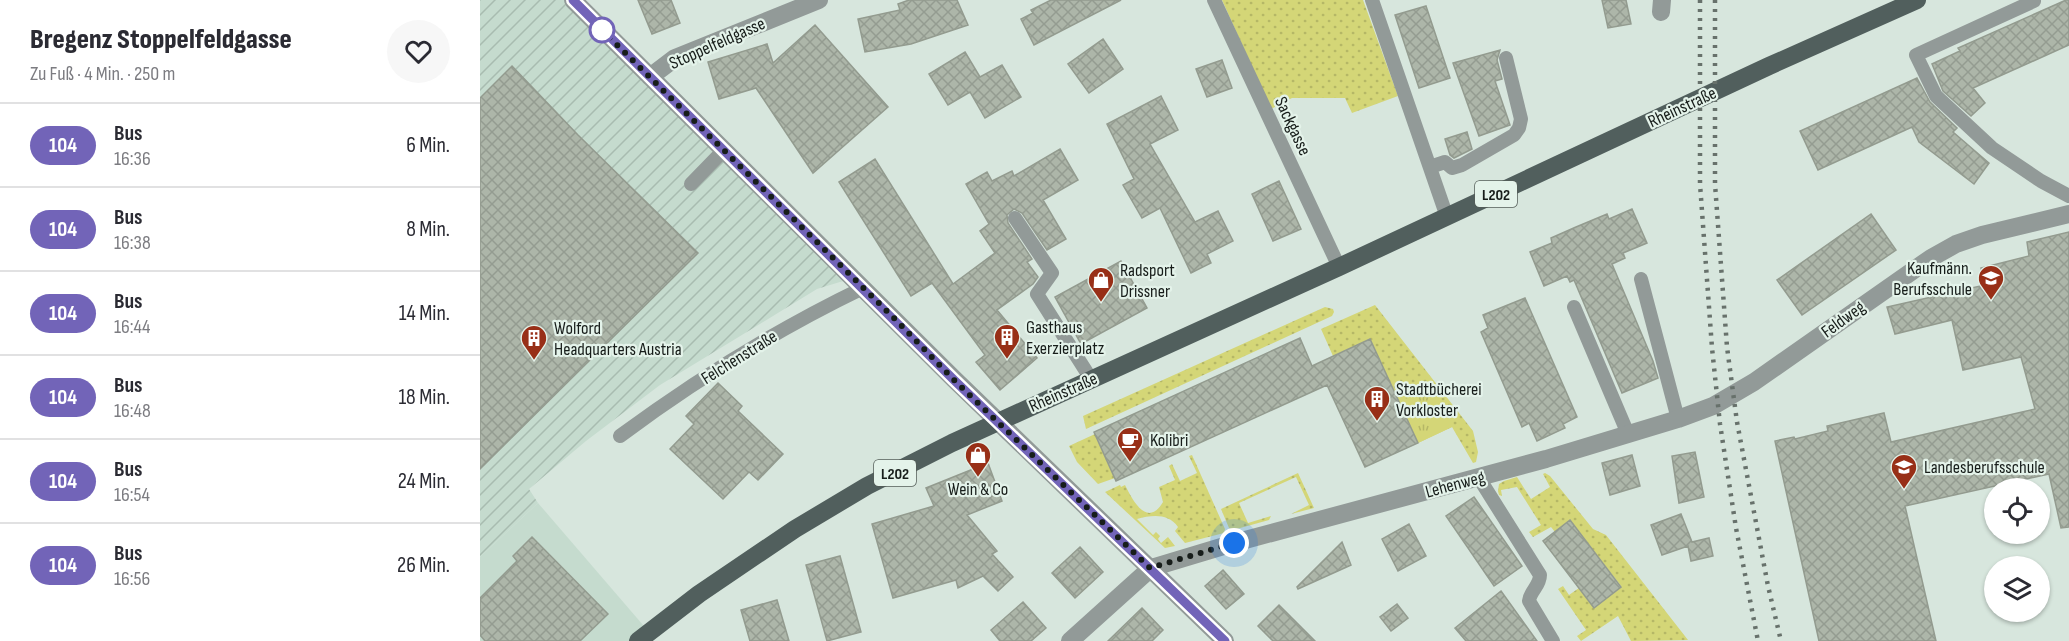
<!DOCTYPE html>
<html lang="de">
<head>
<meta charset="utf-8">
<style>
	:root { --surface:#fff; --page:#f7f7f7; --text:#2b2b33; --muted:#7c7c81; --line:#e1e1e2 }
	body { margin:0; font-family:"Sofia Sans Condensed",sans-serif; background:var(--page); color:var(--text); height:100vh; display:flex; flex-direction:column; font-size:22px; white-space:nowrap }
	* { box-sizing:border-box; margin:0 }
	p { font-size:20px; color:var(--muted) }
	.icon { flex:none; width:33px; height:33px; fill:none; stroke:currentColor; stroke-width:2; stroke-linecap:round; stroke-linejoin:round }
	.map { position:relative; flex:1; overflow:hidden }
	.details { display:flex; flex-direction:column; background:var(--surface); width:480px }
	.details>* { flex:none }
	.badge { padding:0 12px; border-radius:20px; font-size:21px; line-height:39px }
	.fabs { position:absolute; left:1504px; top:478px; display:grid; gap:12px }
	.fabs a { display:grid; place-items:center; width:66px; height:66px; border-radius:50%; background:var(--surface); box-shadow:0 2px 4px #0004; font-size:30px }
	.you { position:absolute; width:30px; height:30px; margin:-15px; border:4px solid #fff; border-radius:50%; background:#1a73e8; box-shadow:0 0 0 9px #1a73e833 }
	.map>.badge { position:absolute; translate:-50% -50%; box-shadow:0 0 0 3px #fff }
	.round { display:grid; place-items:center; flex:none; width:63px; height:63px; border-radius:32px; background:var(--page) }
	.overview { display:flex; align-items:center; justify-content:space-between; height:102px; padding:0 30px }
	h1 { font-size:28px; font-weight:800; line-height:45px }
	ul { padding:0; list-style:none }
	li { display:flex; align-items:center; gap:18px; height:84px; padding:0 30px; border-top:2px solid var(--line) }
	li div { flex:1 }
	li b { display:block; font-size:22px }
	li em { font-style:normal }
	li .badge { min-width:66px; font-weight:700; text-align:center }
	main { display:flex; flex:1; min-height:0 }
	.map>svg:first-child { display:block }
	.built { fill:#c5dbce }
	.industrial { fill:url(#industrial-furrows) }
	.grass { fill:url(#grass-dots) }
	.park { fill:url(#park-tufts) }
	.building { fill:url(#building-cross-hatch); stroke:#939b8f; stroke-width:1.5 }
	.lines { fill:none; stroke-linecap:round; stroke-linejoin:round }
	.lane { stroke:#929a98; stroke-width:14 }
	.street { stroke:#929a98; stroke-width:18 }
	.primary { stroke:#515f5d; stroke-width:18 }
	.rail { stroke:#67716b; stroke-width:4.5; stroke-dasharray:3 6; stroke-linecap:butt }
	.line-casing { stroke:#fff; stroke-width:14 }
	.line { stroke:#7264b8; stroke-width:9 }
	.walk { stroke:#171d1a; stroke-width:6; stroke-dasharray:0 10.8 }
	.stop-dot { fill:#fff; stroke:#7264b8; stroke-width:3 }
	.labels { text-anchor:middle; stroke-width:4.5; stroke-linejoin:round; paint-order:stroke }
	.shield { fill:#e4f3ea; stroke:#545d58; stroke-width:1.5 }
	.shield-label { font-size:16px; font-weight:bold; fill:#171d1a }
	.street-label { font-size:18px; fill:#171d1a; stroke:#e4f3ea }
	.poi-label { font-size:18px; fill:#171d1a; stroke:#e4f3ea; text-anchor:start }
</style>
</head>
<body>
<main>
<section class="details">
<div class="overview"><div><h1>Bregenz Stoppelfeldgasse</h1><p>Zu Fuß · 4 Min. · 250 m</p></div><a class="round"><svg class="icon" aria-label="heart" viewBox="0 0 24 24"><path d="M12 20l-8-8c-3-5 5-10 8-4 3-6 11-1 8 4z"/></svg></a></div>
<ul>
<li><span class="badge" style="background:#7264b8;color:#fff">104</span><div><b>Bus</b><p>16:36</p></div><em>6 Min.</em></li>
<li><span class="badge" style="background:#7264b8;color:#fff">104</span><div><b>Bus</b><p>16:38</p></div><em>8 Min.</em></li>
<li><span class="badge" style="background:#7264b8;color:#fff">104</span><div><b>Bus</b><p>16:44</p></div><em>14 Min.</em></li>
<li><span class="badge" style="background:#7264b8;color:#fff">104</span><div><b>Bus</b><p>16:48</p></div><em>18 Min.</em></li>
<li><span class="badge" style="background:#7264b8;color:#fff">104</span><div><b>Bus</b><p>16:54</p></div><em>24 Min.</em></li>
<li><span class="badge" style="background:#7264b8;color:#fff">104</span><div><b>Bus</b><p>16:56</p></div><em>26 Min.</em></li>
</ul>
</section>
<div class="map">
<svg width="1589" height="641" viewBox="0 0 1589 641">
	<defs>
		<pattern id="industrial-furrows" width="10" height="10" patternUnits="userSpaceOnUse" patternTransform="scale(1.5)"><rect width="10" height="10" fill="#c5dbce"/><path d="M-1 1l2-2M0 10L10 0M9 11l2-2" fill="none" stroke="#a8bcb0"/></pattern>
		<pattern id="grass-dots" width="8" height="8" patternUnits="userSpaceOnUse" patternTransform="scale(1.5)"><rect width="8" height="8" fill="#d4d677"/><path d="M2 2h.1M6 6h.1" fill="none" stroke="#b5b766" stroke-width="1.8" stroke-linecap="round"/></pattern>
		<pattern id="park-tufts" width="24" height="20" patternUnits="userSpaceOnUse" patternTransform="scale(1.5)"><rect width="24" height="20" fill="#d4d677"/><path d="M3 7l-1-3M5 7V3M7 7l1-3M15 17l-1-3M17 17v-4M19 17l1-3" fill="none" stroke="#b5b766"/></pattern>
		<pattern id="building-cross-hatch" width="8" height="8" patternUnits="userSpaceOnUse" patternTransform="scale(1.5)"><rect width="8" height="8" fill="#adb6a9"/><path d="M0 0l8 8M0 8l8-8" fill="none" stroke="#949c91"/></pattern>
	</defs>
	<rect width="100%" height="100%" fill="#d7e6dd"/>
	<!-- built -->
	<path class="built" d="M58,503L169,632L158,641H0V557Z"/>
	<!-- industrial -->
	<path class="industrial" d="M0,0H93L373,278L337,289L180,385L106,441L49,489L58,503L0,557Z"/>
	<!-- grass -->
	<path class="grass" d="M742,0H883L918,96L872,113L865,98H812L791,109Z
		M895,305L993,431L998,452L996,462L993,463L972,427L938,443L853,356L841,329Z
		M845,307L853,309L854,312L852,316L606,429L603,416Z
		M615,434L635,478L618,484L597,462L589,446Z
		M712,455L745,529L744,533L705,543L695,531L698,527C688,513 672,515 657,519L673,535L676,532L680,536L678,539L681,543L688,537L695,546L685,548L625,492L640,485L641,487L645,485C652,499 667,529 683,502L679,487L695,480L689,466L692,464L700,481L717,473L709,456Z
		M818,473L834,508L811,514L829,505L816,477L759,503L768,523L791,516L789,520L753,530L749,528L741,509Z
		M1065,473L1070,476L1113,529L1126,535L1208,640L1151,641L1138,616L1101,641L1097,636L1106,630L1078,589L1083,586L1089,595L1099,588L1141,586L1090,521L1075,532L1071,527L1053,537L1049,532L1061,525L1037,487L1021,490L1022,496L1019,495L1018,491L1019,484L1024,481L1037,477L1051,499L1070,487L1063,474Z"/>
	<!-- park -->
	<path class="park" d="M953,386L972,427L938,443L919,402Z"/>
	<!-- building -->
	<path class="building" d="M158,0H191L200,23L172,34Z
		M429,0H477L488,25L431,44L385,52L378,19L420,10L418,4Z
		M571,0H641L554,45L541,19L553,13L551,10Z
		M1122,0H1146L1151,24L1128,28Z
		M1586,0H1589V45L1493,88L1505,103L1491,116L1463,91L1452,64L1480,51L1478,48Z
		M946,6L970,78L939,88L915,15Z
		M335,25L408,107L333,173L276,88L239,99L228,62L287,44L293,63Z
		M623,39L643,69L609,93L588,64Z
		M1020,50L1017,60L1022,79L1015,81L1030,125L999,136L973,63Z
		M485,52L500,77L522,65L541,97L505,118L490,92L468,105L449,74Z
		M742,60L752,88L727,97L716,69Z
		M32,66L98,135L218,253L0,469V98Z
		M1437,78L1450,102L1477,128L1473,132L1509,163L1494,184L1439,142L1432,127L1338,170L1320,131Z
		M681,96L698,130L670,144L715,222L738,211L753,241L727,254L731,263L711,273L680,208L662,218L643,185L654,179L627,124Z
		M987,132L992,149L974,158L970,155L965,139Z
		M580,149L598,180L563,200L586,239L567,250L542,213L534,209L527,215L528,223L552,259L547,262L558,277L553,284L517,310L557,358L520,390L496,362L505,355L452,283L431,296L359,182L395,159L473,284L515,253L500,231L509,224L486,184L507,172L512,181L532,171L534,176Z
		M799,181L821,229L793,241L772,194Z
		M1152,209L1167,243L1143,253L1145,258L1132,264L1173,361L1178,378L1142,393L1094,280L1090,282L1087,276L1064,286L1050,252L1072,243L1071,238L1096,227L1127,214L1129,219Z
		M1391,214L1416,250L1322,315L1297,280Z
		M1589,232V527L1581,528L1569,474L1425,506L1456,641H1339L1295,441L1314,437L1315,439L1348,431L1347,426L1404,413L1411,442L1555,409L1541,357L1483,370L1472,320L1415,334L1407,307L1505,285L1501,268L1549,256L1547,242Z
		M641,261L667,308L601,344L575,297Z
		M1045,298L1097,417L1083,424L1085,428L1057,441L1049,423L1042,427L1001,332L1008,328L1003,315Z
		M820,338L832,366L890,339L938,443L885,467L847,385L636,481L614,432Z
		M238,383L262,406L258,411L303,454L278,480L269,472L243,499L190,449L214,424L206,416Z
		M1215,452L1224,497L1199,503L1192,456Z
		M1152,455L1160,486L1130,495L1122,463Z
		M508,463L522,501L487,515L517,551L512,554L533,577L518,591L503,576L478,588L476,580L413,598L392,524L454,506L446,488Z
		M994,497L1042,566L1014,586L966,516Z
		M1201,514L1212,542L1229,538L1233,556L1211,561L1208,546L1182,555L1171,525Z
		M1090,520L1141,587L1114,608L1063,541Z
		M929,524L946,556L918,571L902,539Z
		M52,537L128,614L100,641H5L0,635V598L37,561L33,556Z
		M862,542L871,565L818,589L817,587Z
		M600,547L623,572L595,598L572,573Z
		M360,556L381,632L347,641L326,565Z
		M743,570L764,594L746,609L725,586Z
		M1021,591L1057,641H986L975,628Z
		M297,600L309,641H270L261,610Z
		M543,602L566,628L551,641H520L511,630Z
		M917,604L928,618L911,631L900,617Z
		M799,605L835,641H793L778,626Z
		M662,608L683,630L672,641H628Z"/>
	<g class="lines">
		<!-- lane -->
		<path class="lane" d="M734,0L859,267
			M892,0L967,217
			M1554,1L1436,55L1456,96L1512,148L1561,181L1589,196
			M950,167L965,162L972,168L982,165L1034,135L1039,128L1041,119L1026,58
			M211,184L244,150
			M535,218L572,273L557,294L611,379
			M1161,279L1198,419
			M1094,307L1148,434
			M140,436C217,379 298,329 383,288
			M999,478L1060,575C1060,586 1050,591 1049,601L1073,641"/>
		<!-- street -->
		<path class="street" d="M93,0L474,379L745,641
			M1181,12L1182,0
			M170,77L195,58L339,0
			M590,641L671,568L754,543L1066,459L1198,419L1233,406L1274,382L1451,258L1476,244L1502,235L1589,214"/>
		<!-- primary -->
		<path class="primary" d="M158,641L219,594L315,529L387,486L472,443L859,267L1289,66L1437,0"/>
		<!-- rail -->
		<path class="rail" d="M1220,0V184L1232,348L1240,424L1256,528L1278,641
			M1235,0V184L1247,347L1257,422L1288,586L1301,641"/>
	</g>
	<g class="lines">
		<!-- line casing -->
		<g class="line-casing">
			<path id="line" d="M93,0L474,380L745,641"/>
		</g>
		<!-- line -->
		<use href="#line" class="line"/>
		<!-- walk -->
		<path class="walk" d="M122,30L418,322L474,380L670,568L754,543"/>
	</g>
	<!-- icons -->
	<defs>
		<g id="school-pin" transform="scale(1.35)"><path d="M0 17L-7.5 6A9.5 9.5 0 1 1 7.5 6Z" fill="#982f17" stroke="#e4f3ea"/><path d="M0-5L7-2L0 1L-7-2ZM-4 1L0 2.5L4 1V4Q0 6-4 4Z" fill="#fff"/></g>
		<g id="shop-pin" transform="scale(1.35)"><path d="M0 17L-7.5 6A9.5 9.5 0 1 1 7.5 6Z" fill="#982f17" stroke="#e4f3ea"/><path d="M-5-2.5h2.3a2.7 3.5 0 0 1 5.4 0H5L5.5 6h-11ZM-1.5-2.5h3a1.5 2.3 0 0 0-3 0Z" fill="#fff"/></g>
		<g id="building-pin" transform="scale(1.35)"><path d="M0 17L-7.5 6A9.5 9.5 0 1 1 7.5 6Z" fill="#982f17" stroke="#e4f3ea"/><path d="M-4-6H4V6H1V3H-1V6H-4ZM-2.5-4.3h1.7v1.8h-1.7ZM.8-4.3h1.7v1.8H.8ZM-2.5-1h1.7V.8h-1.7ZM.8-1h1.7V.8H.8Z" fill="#fff"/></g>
		<g id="cafe-pin" transform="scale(1.35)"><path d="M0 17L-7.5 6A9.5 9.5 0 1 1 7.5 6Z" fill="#982f17" stroke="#e4f3ea"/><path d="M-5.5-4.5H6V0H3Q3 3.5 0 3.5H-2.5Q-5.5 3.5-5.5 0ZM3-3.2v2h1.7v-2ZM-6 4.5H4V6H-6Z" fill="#fff"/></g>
	</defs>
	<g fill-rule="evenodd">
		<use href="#school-pin" x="1511" y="278"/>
		<use href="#shop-pin" x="621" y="280"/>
		<use href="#building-pin" x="527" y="337"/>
		<use href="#building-pin" x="54" y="338"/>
		<use href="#building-pin" x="897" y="399"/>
		<use href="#cafe-pin" x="650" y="440"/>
		<use href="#shop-pin" x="498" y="455"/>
		<use href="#school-pin" x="1424" y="467"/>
	</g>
	<!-- markers -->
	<circle class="stop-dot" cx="122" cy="30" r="12"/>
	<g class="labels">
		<!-- shield labels -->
		<g class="shield">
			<rect x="995" y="181" width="42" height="26" rx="4.5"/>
			<rect x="394" y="460" width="42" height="26" rx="4.5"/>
		</g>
		<g class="shield-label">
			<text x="1016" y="200">L202</text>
			<text x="415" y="479">L202</text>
		</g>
		<!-- street labels -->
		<g class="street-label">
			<text transform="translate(237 43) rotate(-24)" y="6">Stoppelfeldgasse</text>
			<text transform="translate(1202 107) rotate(-25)" y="6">Rheinstraße</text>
			<text transform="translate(813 126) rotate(65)" y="6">Sackgasse</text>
			<text transform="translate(1363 319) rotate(-36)" y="6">Feldweg</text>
			<text transform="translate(259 357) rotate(-32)" y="6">Felchenstraße</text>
			<text transform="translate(583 392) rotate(-24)" y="6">Rheinstraße</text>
			<text transform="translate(975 484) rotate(-15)" y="6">Lehenweg</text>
		</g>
		<!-- poi labels -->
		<g class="poi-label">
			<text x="1492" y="274" text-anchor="end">Kaufmänn.<tspan x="1492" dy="21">Berufsschule</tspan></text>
			<text x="640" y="276">Radsport<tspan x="640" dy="21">Drissner</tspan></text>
			<text x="546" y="333">Gasthaus<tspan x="546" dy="21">Exerzierplatz</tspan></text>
			<text x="74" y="334">Wolford<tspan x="74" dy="21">Headquarters Austria</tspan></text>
			<text x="916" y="395">Stadtbücherei<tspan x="916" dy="21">Vorkloster</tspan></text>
			<text x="670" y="446">Kolibri</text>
			<text x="1444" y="473">Landesberufsschule</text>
			<text x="498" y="495" text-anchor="middle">Wein &amp; Co</text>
		</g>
	</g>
</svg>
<div class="fabs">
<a><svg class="icon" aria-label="locate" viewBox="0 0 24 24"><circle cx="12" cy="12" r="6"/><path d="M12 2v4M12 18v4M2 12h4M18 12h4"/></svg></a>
<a><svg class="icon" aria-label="layers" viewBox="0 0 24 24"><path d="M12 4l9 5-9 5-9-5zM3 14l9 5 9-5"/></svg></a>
</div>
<div class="you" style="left:754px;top:543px"></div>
</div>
</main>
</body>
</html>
